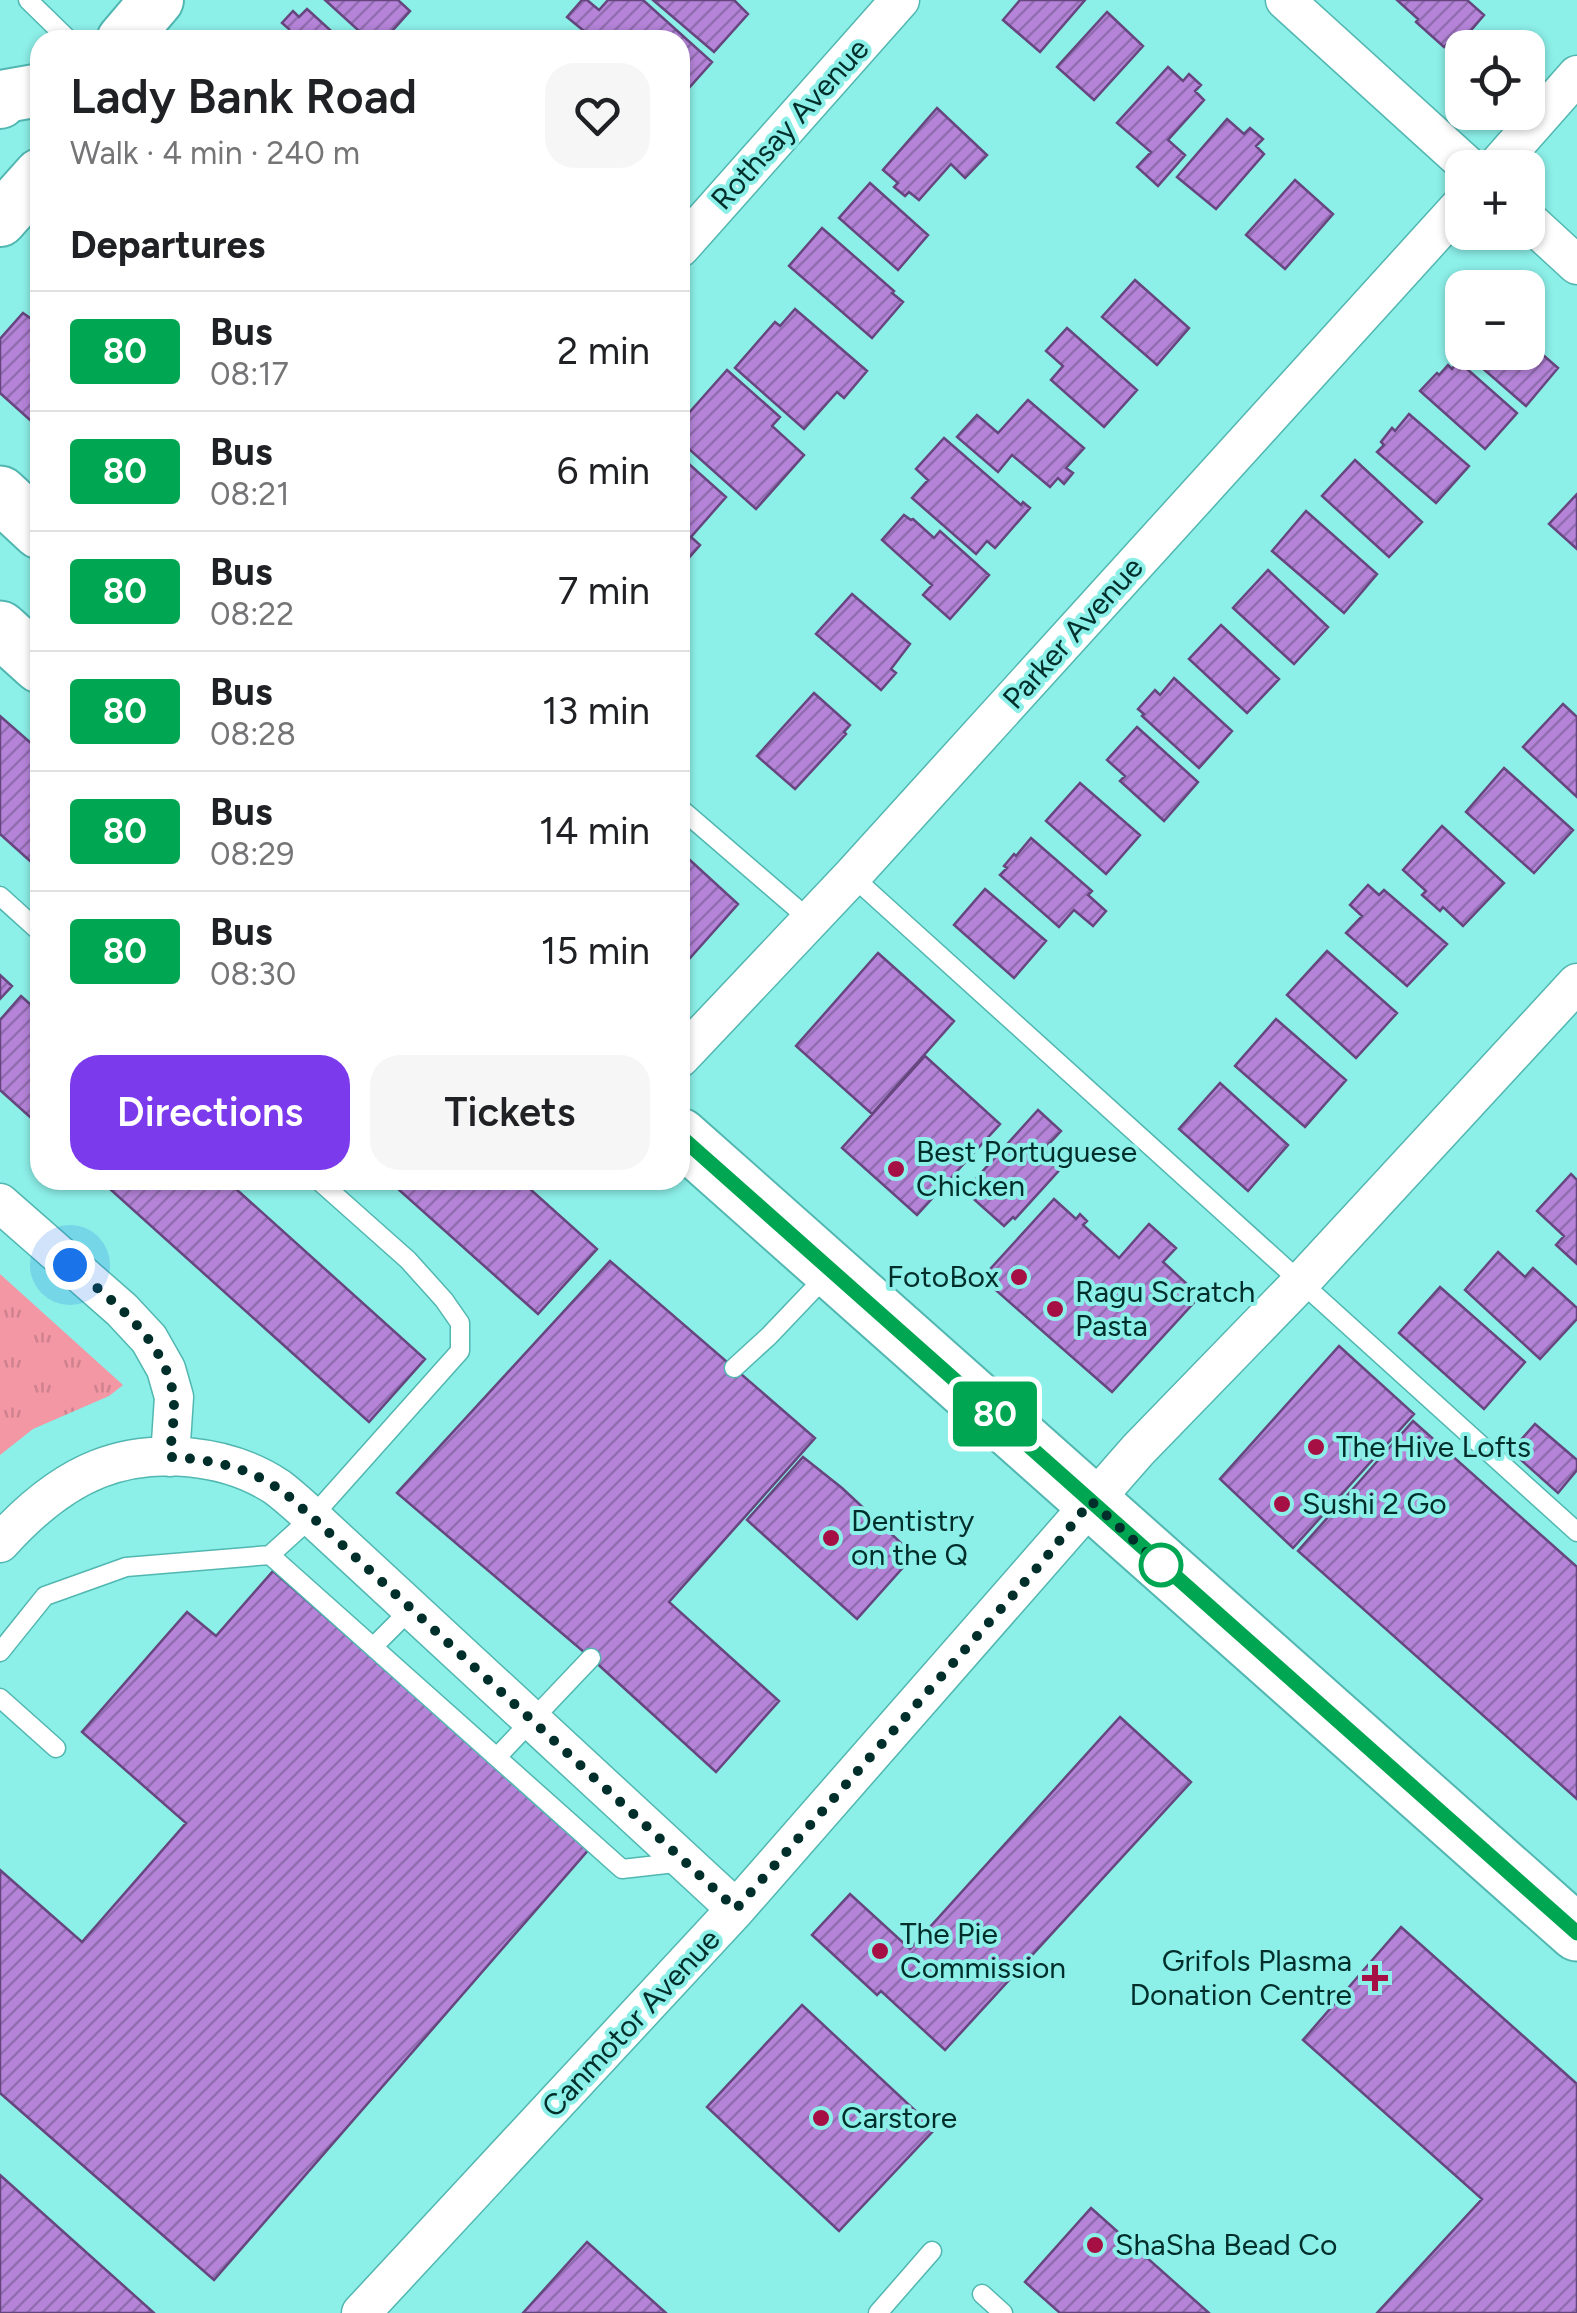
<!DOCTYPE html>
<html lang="en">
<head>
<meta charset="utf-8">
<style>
	:root { --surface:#fff; --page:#f6f6f6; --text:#202124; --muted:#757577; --line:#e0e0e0; --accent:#7c3aed }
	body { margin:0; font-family:Figtree,sans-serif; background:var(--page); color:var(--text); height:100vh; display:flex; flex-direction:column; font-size:38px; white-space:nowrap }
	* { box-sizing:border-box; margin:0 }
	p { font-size:32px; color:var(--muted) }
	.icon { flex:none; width:55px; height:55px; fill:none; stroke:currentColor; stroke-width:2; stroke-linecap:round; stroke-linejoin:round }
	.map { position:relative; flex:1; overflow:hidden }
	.panel { position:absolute; left:30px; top:30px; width:660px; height:1160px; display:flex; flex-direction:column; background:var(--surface); border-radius:30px; box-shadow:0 2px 8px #0004 }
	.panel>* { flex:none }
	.badge { padding:0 20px; border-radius:8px; font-size:35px; line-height:65px }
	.buttons { position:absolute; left:1445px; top:30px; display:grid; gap:20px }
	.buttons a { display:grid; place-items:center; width:100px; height:100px; border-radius:20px; background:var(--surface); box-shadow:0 2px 8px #0004; font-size:50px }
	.you { position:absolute; width:50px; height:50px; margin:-25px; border:8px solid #fff; border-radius:50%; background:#1a73e8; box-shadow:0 0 0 15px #1a73e833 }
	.map>.badge { position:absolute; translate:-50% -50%; box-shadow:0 0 0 5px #fff }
	h2 { padding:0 40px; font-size:38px; line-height:90px }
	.round { display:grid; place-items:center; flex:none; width:105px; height:105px; border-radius:30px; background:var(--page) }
	.summary { display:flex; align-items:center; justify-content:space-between; height:170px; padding:0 40px }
	h1 { font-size:48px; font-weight:600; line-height:75px }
	.button { display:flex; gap:20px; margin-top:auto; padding:20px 40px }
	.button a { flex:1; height:115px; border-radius:30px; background:var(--accent); color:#fff; font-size:40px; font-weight:600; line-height:115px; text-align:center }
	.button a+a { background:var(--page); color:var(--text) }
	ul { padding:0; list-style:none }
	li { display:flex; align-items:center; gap:30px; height:120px; padding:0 40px; border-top:2px solid var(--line) }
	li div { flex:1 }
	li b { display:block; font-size:38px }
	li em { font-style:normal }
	li .badge { min-width:110px; font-weight:700; text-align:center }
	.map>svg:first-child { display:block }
	.grass { fill:url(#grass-tufts) }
	.building { fill:url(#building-hatch); stroke:#66467e; stroke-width:2.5 }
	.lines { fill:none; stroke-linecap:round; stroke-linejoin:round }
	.service-casing { stroke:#51b7b0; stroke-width:21 }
	.minor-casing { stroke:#51b7b0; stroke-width:41 }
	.secondary-casing { stroke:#51b7b0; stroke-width:56 }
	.primary-casing { stroke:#51b7b0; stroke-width:59 }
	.service { stroke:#fff; stroke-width:18 }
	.minor { stroke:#fff; stroke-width:38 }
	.secondary { stroke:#fff; stroke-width:52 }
	.primary { stroke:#fff; stroke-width:55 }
	.line-casing { stroke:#fff; stroke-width:22 }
	.line { stroke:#00a651; stroke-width:15 }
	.walk { stroke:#002e2b; stroke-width:10; stroke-dasharray:0 18 }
	.poi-dot { fill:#a60f43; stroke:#8cefe8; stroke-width:4 }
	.stop-dot { fill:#fff; stroke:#00a651; stroke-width:5 }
	.labels { text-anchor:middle; stroke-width:8; stroke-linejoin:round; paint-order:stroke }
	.street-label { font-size:30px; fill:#002e2b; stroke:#8cefe8 }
	.poi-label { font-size:30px; fill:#002e2b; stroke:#8cefe8; text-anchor:start }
</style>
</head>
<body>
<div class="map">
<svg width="1577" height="2313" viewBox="0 0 1577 2313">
	<defs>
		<pattern id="grass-tufts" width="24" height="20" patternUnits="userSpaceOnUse" patternTransform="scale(2.5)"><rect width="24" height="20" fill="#f397a5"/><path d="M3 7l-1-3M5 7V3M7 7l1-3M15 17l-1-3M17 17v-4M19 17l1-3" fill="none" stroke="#cf828e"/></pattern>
		<pattern id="building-hatch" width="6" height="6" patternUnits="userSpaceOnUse" patternTransform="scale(2.5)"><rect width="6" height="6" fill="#b584d9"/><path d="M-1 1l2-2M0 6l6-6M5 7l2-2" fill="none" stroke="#916cb0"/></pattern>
	</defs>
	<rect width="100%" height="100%" fill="#8cefe8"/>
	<!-- grass -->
	<path class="grass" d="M0,1274L123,1385L109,1396L33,1429L0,1455Z"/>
	<!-- building -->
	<path class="building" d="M325,0H398L410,11L384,40H369Z
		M582,0H587L599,10L608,0H643L712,62L680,98V40H584L580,36L584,31L567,17Z
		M653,0H734L748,14L714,52Z
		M1020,0H1085L1040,52L1003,20Z
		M1397,0H1467L1484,15L1454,50L1447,44L1444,47L1416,22L1418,19Z
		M307,9L341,40H279L289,29L282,23L293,11L299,17Z
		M1107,12L1143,46L1094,100L1057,67Z
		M1168,67L1183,81L1189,74L1201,85L1195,91L1204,100L1168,140L1185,155L1158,186L1137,167L1151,152L1117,123Z
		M937,108L987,155L965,178L951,164L919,200L909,192L905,196L894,187L898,183L883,170Z
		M1227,119L1244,134L1250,128L1263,139L1256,146L1264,154L1216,209L1177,177Z
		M1295,180L1333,214L1285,269L1246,235Z
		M870,183L928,235L898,270L839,218Z
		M822,228L894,291L892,293L903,302L872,338L789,266Z
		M1135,280L1189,328L1157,365L1102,317Z
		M795,309L867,371L844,398L837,392L804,429L735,368L775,322L780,326Z
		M23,313L40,325V429L0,393V339Z
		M1067,328L1137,390L1104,427L1051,380L1063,366L1046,351Z
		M1528,342L1558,368L1526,406L1465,353L1528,352Z
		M1458,361L1517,413L1485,449L1420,391L1437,373L1439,375L1448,365L1452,369Z
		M727,370L780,417L772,426L804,455L756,509L680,441V423Z
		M1028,400L1084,448L1066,468L1073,473L1064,484L1058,478L1050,487L1012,455L998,472L957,437L977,415L998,433Z
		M1409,414L1469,466L1436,503L1377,452L1384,445L1381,442L1392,428L1395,431Z
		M944,438L1021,505L1023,502L1030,508L995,548L987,541L976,554L912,498L928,480L916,469Z
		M680,456L726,497L691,537L700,545L681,567Z
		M1355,460L1422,522L1389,557L1322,496Z
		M1577,494V549L1549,524Z
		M1306,511L1377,574L1344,613L1272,551Z
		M904,515L911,520L913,519L934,538L940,531L989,575L950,619L923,595L932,585L882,540Z
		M1268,570L1328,627L1294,664L1233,608Z
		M852,594L910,644L891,669L896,673L881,690L816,634Z
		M1221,625L1279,679L1247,713L1189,659Z
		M1174,678L1232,731L1199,768L1142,716L1144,714L1138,709L1155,690L1160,695Z
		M814,693L850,725L844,732L846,734L795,789L757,756Z
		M1563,704L1577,717V797L1523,747Z
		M0,716L40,751V870L0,834Z
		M1137,727L1198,782L1164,821L1120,781L1125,776L1107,760Z
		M1504,768L1573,830L1534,873L1466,812Z
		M1080,783L1140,835L1106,874L1046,821Z
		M1442,826L1504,883L1463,926L1443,907L1440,911L1422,895L1426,891L1403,870Z
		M1031,838L1092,891L1088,895L1106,911L1093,926L1074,910L1059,927L1000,875L1007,868L1004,866L1014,854L1016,856Z
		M680,851L738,904L682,967H680Z
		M1368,885L1379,895L1384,890L1447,944L1407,986L1346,933L1362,916L1350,905Z
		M985,889L1046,941L1014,978L954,925Z
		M1327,951L1397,1013L1356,1058L1287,995Z
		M878,953L954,1021L872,1114L796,1046Z
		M0,975L12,986L0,999Z
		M21,996L40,1013V1126L0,1090V1020Z
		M1276,1019L1346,1080L1305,1127L1235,1066Z
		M925,1056L1000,1124L917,1215L842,1148Z
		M1220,1083L1288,1145L1248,1191L1179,1129Z
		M1038,1110L1061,1131L1044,1149L1063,1166L1015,1219L1013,1217L1004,1226L968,1194L975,1186L972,1183Z
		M1571,1174L1577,1180V1264L1556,1245L1564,1236L1537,1211Z
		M100,1180H226L425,1359L369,1422Z
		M388,1180H520L597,1249L538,1314Z
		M1054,1199L1076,1219L1080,1214L1087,1221L1083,1225L1119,1258L1149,1224L1176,1248L1163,1262L1200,1296L1112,1392L982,1278Z
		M1498,1252L1525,1277L1533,1268L1577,1308V1319L1540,1359L1465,1290Z
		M610,1261L815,1438L669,1602L779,1701L716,1772L591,1658L397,1493Z
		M1440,1287L1525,1362L1484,1409L1399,1333Z
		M1339,1346L1414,1414L1293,1548L1220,1479Z
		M1413,1421L1577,1567V1799L1298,1551Z
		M1535,1424L1577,1460V1470L1558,1493L1511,1451Z
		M803,1457L842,1488L914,1555L857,1619L747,1520Z
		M273,1571L590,1848L214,2280L0,2093V1870L82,1942L186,1823L82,1732L187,1612L216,1636Z
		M1120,1717L1191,1782L945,2050L881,1991L877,1995L812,1935L850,1894L910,1949Z
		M1401,1927L1577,2084V2313H1377L1482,2199L1303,2040Z
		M802,2005L935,2129L839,2231L707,2107Z
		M0,2175L154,2313H0Z
		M1091,2208L1209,2313H1060L1025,2282Z
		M587,2242L666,2313H523Z"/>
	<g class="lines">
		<!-- service casing -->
		<g class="service-casing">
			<path id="service" d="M28,0L69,40
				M680,808L810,920
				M852,876L1577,1532
				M0,896L40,932
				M734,1368L769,1336L828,1274
				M270,1555L622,1869L684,1862
				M373,1647L411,1609
				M0,1652L45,1596L126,1567L270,1555L312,1517L460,1351V1323L444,1300L408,1260L318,1180
				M0,1698L56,1748
				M497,1757L591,1658
				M982,2294L1003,2313
				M878,2313L932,2251"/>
		</g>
		<!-- minor casing -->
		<g class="minor-casing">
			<path id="minor" d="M1285,0L1470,168
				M1495,168L1577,75
				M1528,220L1577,265
				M680,248L900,0
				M680,1058L852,876L1462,204
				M0,1203L122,1310L149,1339L166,1369L174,1397L170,1457
				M0,1543C27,1513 60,1484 98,1469C154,1447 227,1454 277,1487C289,1496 301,1507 312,1517L736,1909
				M361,2313L736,1909L1138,1450L1301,1282L1577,983"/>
		</g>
		<!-- secondary casing -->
		<g class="secondary-casing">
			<path id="secondary" d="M123,40L157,0
				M0,102L6,96L40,90
				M0,220L40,175"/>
		</g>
		<!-- primary casing -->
		<g class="primary-casing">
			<path id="primary" d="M0,494L40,531
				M0,629L40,665
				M680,1136L1577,1933"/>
		</g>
		<!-- service -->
		<use href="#service" class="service"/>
		<!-- minor -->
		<use href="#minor" class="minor"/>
		<!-- secondary -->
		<use href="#secondary" class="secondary"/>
		<!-- primary -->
		<use href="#primary" class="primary"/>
	</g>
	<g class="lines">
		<!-- line casing -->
		<g class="line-casing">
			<path id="line" d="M680,1136L1577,1933"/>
		</g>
		<!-- line -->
		<use href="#line" class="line"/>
		<!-- walk -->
		<path class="walk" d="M70,1265C112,1301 162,1336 173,1393C176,1413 171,1437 170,1457C207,1459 244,1466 276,1487C289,1495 300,1507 312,1517L736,1909L1044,1560L1091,1501L1168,1572L1161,1565"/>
	</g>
	<!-- markers -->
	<g class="poi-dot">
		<circle cx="896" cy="1169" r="10"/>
		<circle cx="1019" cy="1277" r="10"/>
		<circle cx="1055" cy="1309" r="10"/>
		<circle cx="1316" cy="1447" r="10"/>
		<circle cx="1282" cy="1504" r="10"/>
		<circle cx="831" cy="1538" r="10"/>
		<circle cx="880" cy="1951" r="10"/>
		<path d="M1370 1963h10v10h10v10h-10v10h-10v-10h-10v-10h10z"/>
		<circle cx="821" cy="2118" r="10"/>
		<circle cx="1095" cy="2245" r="10"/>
	</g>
	<circle class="stop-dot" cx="1161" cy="1565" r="20"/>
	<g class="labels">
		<!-- street labels -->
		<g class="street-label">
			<text transform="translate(790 124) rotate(-48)" y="10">Rothsay Avenue</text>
			<text transform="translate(1073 633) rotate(-48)" y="10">Parker Avenue</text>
			<text transform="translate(631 2023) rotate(-47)" y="10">Canmotor Avenue</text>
		</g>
		<!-- poi labels -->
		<g class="poi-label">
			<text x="916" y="1162">Best Portuguese<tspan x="916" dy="34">Chicken</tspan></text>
			<text x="999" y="1287" text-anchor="end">FotoBox</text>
			<text x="1075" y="1302">Ragu Scratch<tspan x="1075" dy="34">Pasta</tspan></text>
			<text x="1336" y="1457">The Hive Lofts</text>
			<text x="1302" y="1514">Sushi 2 Go</text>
			<text x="851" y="1531">Dentistry<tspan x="851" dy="34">on the Q</tspan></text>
			<text x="900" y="1944">The Pie<tspan x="900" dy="34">Commission</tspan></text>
			<text x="1352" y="1971" text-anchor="end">Grifols Plasma<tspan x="1352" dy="34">Donation Centre</tspan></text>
			<text x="841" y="2128">Carstore</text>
			<text x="1115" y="2255">ShaSha Bead Co</text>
		</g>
	</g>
</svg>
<div class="buttons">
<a><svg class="icon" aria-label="locate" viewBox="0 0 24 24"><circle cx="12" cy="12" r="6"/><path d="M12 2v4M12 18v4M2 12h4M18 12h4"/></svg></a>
<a>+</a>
<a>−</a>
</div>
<div class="you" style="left:70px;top:1265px"></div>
<b class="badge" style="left:995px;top:1414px;background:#00a651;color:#fff">80</b>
<section class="panel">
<div class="summary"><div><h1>Lady Bank Road</h1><p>Walk · 4 min · 240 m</p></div><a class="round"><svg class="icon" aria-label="heart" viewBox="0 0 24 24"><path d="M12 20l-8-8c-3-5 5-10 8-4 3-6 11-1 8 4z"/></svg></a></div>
<h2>Departures</h2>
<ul>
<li><span class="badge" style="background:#00a651;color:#fff">80</span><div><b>Bus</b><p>08:17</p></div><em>2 min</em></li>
<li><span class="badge" style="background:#00a651;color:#fff">80</span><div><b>Bus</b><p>08:21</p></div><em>6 min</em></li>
<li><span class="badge" style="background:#00a651;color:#fff">80</span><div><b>Bus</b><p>08:22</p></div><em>7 min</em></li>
<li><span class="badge" style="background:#00a651;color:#fff">80</span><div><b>Bus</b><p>08:28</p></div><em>13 min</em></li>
<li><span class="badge" style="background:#00a651;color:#fff">80</span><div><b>Bus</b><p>08:29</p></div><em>14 min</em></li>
<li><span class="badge" style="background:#00a651;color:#fff">80</span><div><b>Bus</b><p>08:30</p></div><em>15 min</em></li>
</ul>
<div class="button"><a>Directions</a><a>Tickets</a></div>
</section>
</div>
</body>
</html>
